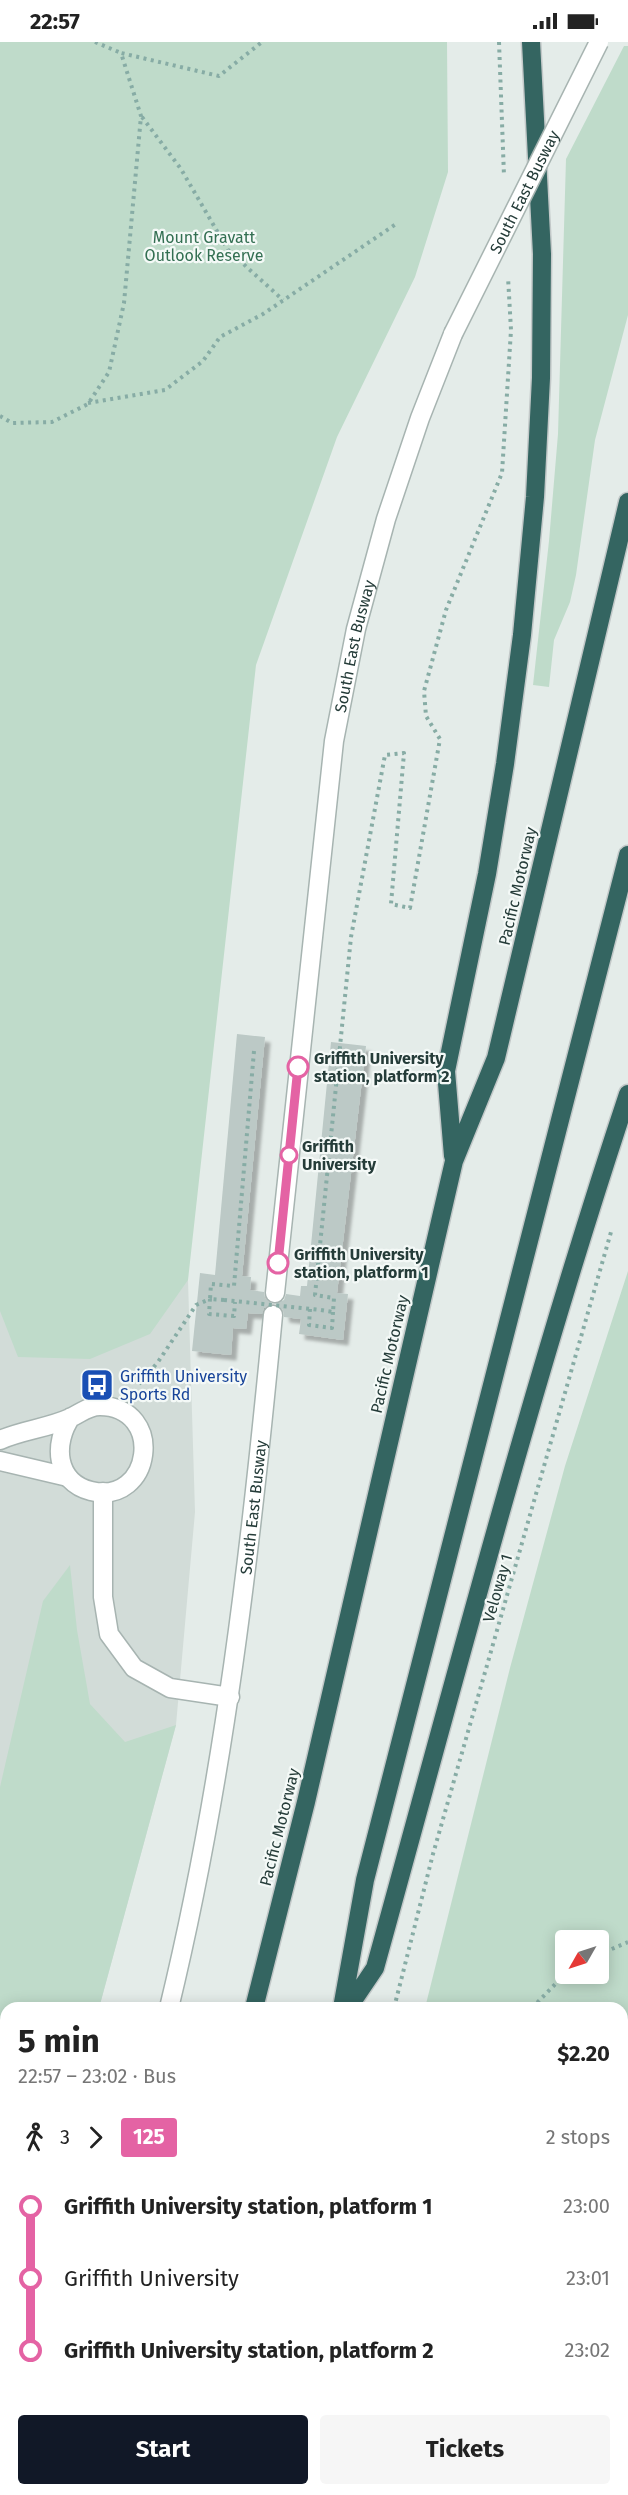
<!DOCTYPE html>
<html lang="en">
<head>
<meta charset="utf-8">
<style>
	:root { --surface:#fff; --page:#f6f6f6; --text:#222; --muted:#767676; --accent:#111827 }
	body { margin:0; font-family:"Fira Sans",sans-serif; background:var(--page); color:var(--text); height:100vh; display:flex; flex-direction:column; font-size:22px; white-space:nowrap }
	* { box-sizing:border-box; margin:0 }
	p { font-size:20px; color:var(--muted) }
	.icon { flex:none; width:33px; height:33px; fill:none; stroke:currentColor; stroke-width:2; stroke-linecap:round; stroke-linejoin:round }
	.map { position:relative; flex:1; overflow:hidden }
	.side { position:absolute; left:0px; top:1960px; width:628px; height:494px; display:flex; flex-direction:column; background:var(--surface); border-radius:18px 18px 0 0; box-shadow:0 3px 15px #0003 }
	.side>* { flex:none }
	.badge { padding:0 12px; border-radius:4px; font-size:21px; line-height:39px }
	.needle { width:39px; rotate:231deg }
	.buttons { position:absolute; left:555px; top:1888px; display:grid; gap:12px }
	.buttons a { display:grid; place-items:center; width:54px; height:54px; border-radius:6px; background:var(--surface); box-shadow:0 3px 15px #0003; font-size:30px }
	.map>.badge { position:absolute; translate:-50% -50%; box-shadow:0 0 0 3px #fff }
	.legs { display:flex; align-items:center; gap:9px; height:66px; padding:0 18px; font-size:20px }
	.legs p { margin-inline-start:auto }
	.headline { display:flex; align-items:center; justify-content:space-between; height:102px; padding:0 18px }
	h1 { font-size:33px; font-weight:700; line-height:45px }
	.action { display:flex; gap:12px; margin-top:auto; padding:12px 18px }
	.action a { flex:1; height:69px; border-radius:6px; background:var(--accent); color:#fff; font-size:24px; font-weight:700; line-height:69px; text-align:center }
	.action a+a { background:var(--page); color:var(--text) }
	ul { padding:0 18px; list-style:none }
	li { display:flex; align-items:center; gap:21px; height:72px; font-size:22px }
	li i { display:grid; place-items:center; width:9px; height:100%; margin:0 8px; background:currentColor }
	li i::after { content:''; width:15px; height:15px; margin:-8px; border:4px solid; border-radius:50%; background:var(--surface) }
	li p { margin-inline-start:auto }
	li:first-child i { background:linear-gradient(#0000 50%,currentColor 0) }
	li:last-child i { background:linear-gradient(currentColor 50%,#0000 0) }
	.status { display:flex; justify-content:space-between; align-items:center; height:42px; padding:0 30px; background:var(--surface); direction:ltr }
	.status svg { height:16px; fill:currentColor }
	.map>svg:first-child { display:block }
	.built { fill:#d2dcd8 }
	.green { fill:#bfdbca; fill-rule:evenodd }
	.building { fill:#bcc9c6; filter:url(#shadow) }
	.lines { fill:none; stroke-linecap:round; stroke-linejoin:round }
	.minor-casing { stroke:#a7b4b1; stroke-width:21 }
	.highway-casing { stroke:#c2c8c8; stroke-width:21 }
	.path { stroke:#87aca5; stroke-width:4; stroke-dasharray:3 4.5; stroke-linecap:butt }
	.minor { stroke:#fff; stroke-width:18 }
	.highway { stroke:#346561; stroke-width:18 }
	.minor-bridge-casing { stroke:#a7b4b1; stroke-width:21; stroke-linecap:butt }
	.path-bridge { stroke:#87aca5; stroke-width:4; stroke-dasharray:3 4.5; stroke-linecap:butt }
	.minor-bridge { stroke:#fff; stroke-width:18 }
	.line-1-casing { stroke:#fff; stroke-width:14 }
	.line-1 { stroke:#e463a4; stroke-width:9 }
	.stop-1-dot { fill:#fff; stroke:#e463a4; stroke-width:3 }
	.labels { text-anchor:middle; stroke-width:4.5; stroke-linejoin:round; paint-order:stroke }
	.street-label { font-size:16px; fill:#253c39; stroke:#f4f9f7 }
	.park-label { font-size:16px; fill:#336f52; stroke:#f4f9f7 }
	.stop-label { font-size:16px; font-weight:bold; fill:#253c39; stroke:#f4f9f7; text-anchor:start }
	.transit-label { font-size:16px; fill:#164399; stroke:#f4f9f7; text-anchor:start }
</style>
</head>
<body>
<div class="status"><b>22:57</b><svg viewBox="0 0 49 12"><path d="M0 12V9h3v3zM5 12V6h3v6zM10 12V3h3v9zM15 12V0h3v12zM26 1h20v11H26zM47 4h2v5h-2z"/></svg></div>
<div class="map">
<svg width="628" height="2453" viewBox="0 0 628 2453">
	<defs>
		<filter id="shadow"><feDropShadow dx="5.5" dy="5.5" stdDeviation="1.5" flood-color="#0004"/></filter>
	</defs>
	<rect width="100%" height="100%" fill="#e4ece9"/>
	<!-- built -->
	<path class="built" d="M0,536L188,1238L195,1470L176,1683L99,1966H6V2308L0,2330Z"/>
	<!-- green -->
	<path class="green" d="M0,0H447L448,130L415,235L337,395L256,623L188,1238L150,1292L90,1317L18,1315L0,1269Z
		M624,4H628V273L595,398L576,533L570,560L554,598L549,645L533,643L549,499L558,392L566,117Z
		M628,1229V2453H299L300,2448H622V1966H425L510,1626L565,1424ZM566,1899H598V1932H566Z
		M70,1523L77,1588L90,1662L125,1700L176,1683L99,1966H6V2308L0,2330V1745L43,1559Z"/>
	<!-- building -->
	<path class="building" d="M237,992L265,995L242,1234L251,1235L250,1248L264,1250L265,1256L273,1262L264,1266L262,1272L248,1271L246,1287L233,1286L231,1313L192,1309L200,1231L215,1233Z
		M331,1000L366,1004L337,1251L348,1252L343,1298L299,1292L301,1277L284,1275L283,1268L275,1262L284,1258L286,1252L300,1254L301,1244H307Z"/>
	<g class="lines">
		<!-- minor casing -->
		<g class="minor-casing">
			<g id="minor">
				<path id="s1" d="M275,1251L334,699L356,587L386,477L420,376L453,292"/>
				<path d="M0,1398C23,1388 48,1386 70,1376C81,1371 88,1364 100,1364C166,1365 152,1464 91,1449C55,1440 53,1401 71,1375"/>
				<path d="M0,1419L68,1435"/>
				<path d="M103,1450V1555L109,1592L134,1626L170,1646L230,1655"/>
				<path id="s2" d="M169,1966C224,1739 251,1506 273,1273"/>
				<path d="M49,2453L51,2448"/>
			</g>
		</g>
		<!-- highway casing -->
		<g class="highway-casing">
			<path id="highway" d="M453,1114L446,1029L487,832L505,722L522,593L535,455L541,336L542,212L531,0
				M254,1966L306,1760L454,1119L496,1016L628,460
				M342,1966L365,1838L628,813
				M348,1966L375,1926C456,1634 532,1340 628,1052
				M129,2453L131,2448
				M213,2453L214,2448"/>
		</g>
		<!-- path -->
		<path class="path" d="M95,0L121,11
			M499,0L504,134
			M142,75L181,127L228,208L283,258
			M88,361L165,348L203,319L220,295L263,272L396,182
			M0,374L12,381L52,380L88,362L109,330L124,261L141,74L121,11L219,34L262,0
			M224,1258L210,1257L211,1242L234,1244L254,1009
			M310,1267L309,1283L332,1286L333,1270
			M321,1268L333,1270L334,1256L315,1253L351,895L385,713L404,711L391,862L410,866L440,697L426,674L424,649L446,568L502,431L511,288L508,235
			M139,1342L158,1320L196,1263L210,1257L209,1272L234,1274L235,1260
			M598,1913L628,1900
			M394,1966L433,1812L611,1190
			M532,1966L566,1931
			M269,2453L271,2448
			M378,2453L380,2448"/>
		<!-- minor -->
		<use href="#minor" class="minor"/>
		<!-- highway -->
		<use href="#highway" class="highway"/>
		<!-- minor-bridge casing -->
		<g class="minor-bridge-casing">
			<g id="minor-bridge">
				<path id="s3" d="M453,292L599,0"/>
			</g>
		</g>
		<!-- path-bridge -->
		<path class="path-bridge" d="M224,1258L321,1268"/>
		<!-- minor-bridge -->
		<use href="#minor-bridge" class="minor-bridge"/>
	</g>
	<g class="lines">
		<!-- line-1 casing -->
		<g class="line-1-casing">
			<path id="line-1" d="M278,1221L298,1025"/>
		</g>
		<!-- line-1 -->
		<use href="#line-1" class="line-1"/>
	</g>
	<!-- icons -->
	<defs>
		<g id="bus-square" transform="scale(1.725)"><rect x="-9" y="-9" width="18" height="18" rx="4" fill="#1a4fb4" stroke="#f4f9f7"/><path d="M-5-6H5V4H4V6H2V4H-2V6H-4V4H-5ZM-3.5-4V0h7V-4ZM-3.5 1.2v1.5H-2V1.2ZM2 1.2v1.5H3.5V1.2Z" fill="#fff"/></g>
	</defs>
	<g fill-rule="evenodd">
		<use href="#bus-square" x="97" y="1343"/>
	</g>
	<!-- markers -->
	<g class="stop-1-dot">
		<circle cx="298" cy="1025" r="10"/>
		<circle cx="289" cy="1113" r="8"/>
		<circle cx="278" cy="1221" r="10"/>
	</g>
	<g class="labels">
		<!-- street labels -->
		<g class="street-label">
			<text dy="6" stroke="none"><textPath href="#s3" startOffset="159">South East Busway</textPath></text>
			<text dy="6" stroke="none"><textPath href="#s1" startOffset="652">South East Busway</textPath></text>
			<text transform="translate(517 844) rotate(-77)" y="6">Pacific Motorway</text>
			<text transform="translate(389 1312) rotate(-77)" y="6">Pacific Motorway</text>
			<text dy="6" stroke="none"><textPath href="#s2" startOffset="508">South East Busway</textPath></text>
			<text transform="translate(497 1546) rotate(-74)" y="6">Veloway 1</text>
			<text transform="translate(279 1785) rotate(-76)" y="6">Pacific Motorway</text>
		</g>
		<!-- park labels -->
		<g class="park-label">
			<text x="204" y="201">Mount Gravatt<tspan x="204" dy="18">Outlook Reserve</tspan></text>
		</g>
		<!-- stop labels -->
		<g class="stop-label">
			<text x="314" y="1022">Griffith University<tspan x="314" dy="18">station, platform 2</tspan></text>
			<text x="302" y="1110">Griffith<tspan x="302" dy="18">University</tspan></text>
			<text x="294" y="1218">Griffith University<tspan x="294" dy="18">station, platform 1</tspan></text>
		</g>
		<!-- transit labels -->
		<g class="transit-label">
			<text x="120" y="1340">Griffith University<tspan x="120" dy="18">Sports Rd</tspan></text>
		</g>
	</g>
</svg>
<div class="buttons">
<a><svg class="needle" viewBox="-14 -14 28 28"><path d="M0-13l5 13h-10z" fill="#e53935"/><path d="M0 13l5-13h-10z" fill="#767676"/></svg></a>
</div>
<section class="side">
<div class="headline"><div><h1>5 min</h1><p>22:57 – 23:02 · Bus</p></div><b>$2.20</b></div>
<div class="legs"><svg class="icon" aria-label="walk" viewBox="0 0 24 24"><circle cx="13" cy="4" r="2"/><path d="M13 8l-2 6 4 7M11 14l-3 7M7 12l3-4h3l4 4"/></svg>3<svg class="icon" aria-label="forward" viewBox="0 0 24 24"><path d="M9 5l7 7-7 7"/></svg><b class="badge" style="background:#e463a4;color:#fff">125</b><p>2 stops</p></div>
<ul>
<li><i style="color:#e463a4"></i><b>Griffith University station, platform 1</b><p>23:00</p></li>
<li><i style="color:#e463a4"></i><span>Griffith University</span><p>23:01</p></li>
<li><i style="color:#e463a4"></i><b>Griffith University station, platform 2</b><p>23:02</p></li>
</ul>
<div class="action"><a>Start</a><a>Tickets</a></div>
</section>
</div>
</body>
</html>
